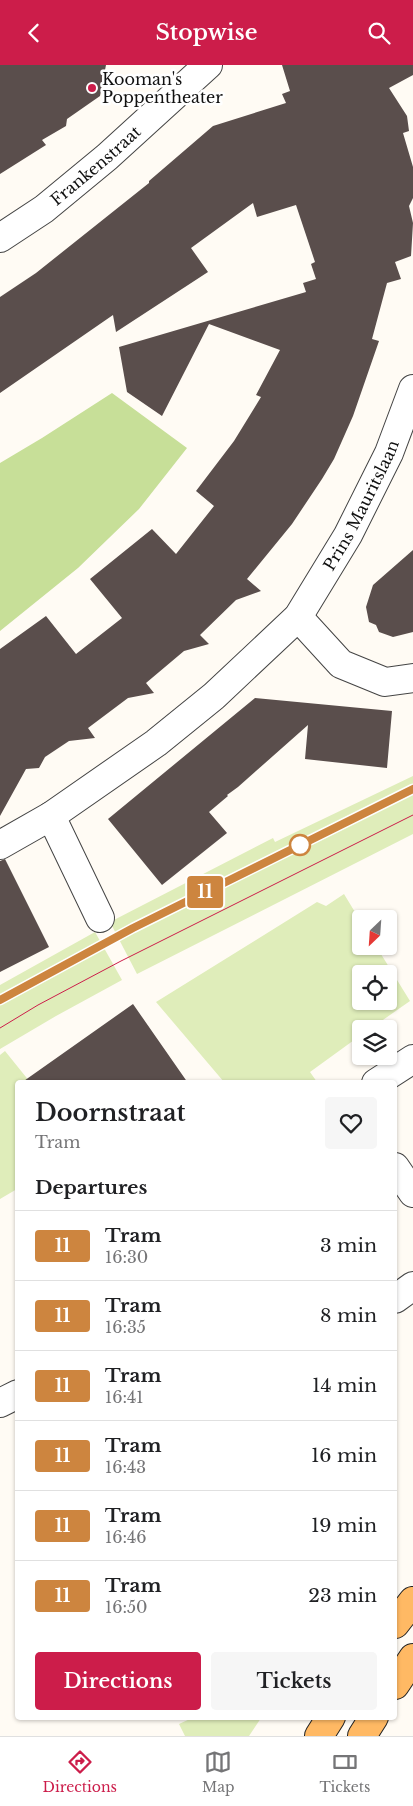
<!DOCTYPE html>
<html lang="en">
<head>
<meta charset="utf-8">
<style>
	:root { --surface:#fff; --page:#f6f6f6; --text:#202124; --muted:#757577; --line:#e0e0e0; --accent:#cc1d4a }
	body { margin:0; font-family:"Libre Baskerville",serif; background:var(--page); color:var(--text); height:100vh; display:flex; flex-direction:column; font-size:19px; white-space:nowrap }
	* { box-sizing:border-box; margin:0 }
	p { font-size:16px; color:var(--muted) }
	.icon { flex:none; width:28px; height:28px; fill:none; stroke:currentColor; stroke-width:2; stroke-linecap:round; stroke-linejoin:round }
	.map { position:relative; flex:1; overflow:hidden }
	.side { position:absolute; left:15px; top:1015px; width:382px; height:640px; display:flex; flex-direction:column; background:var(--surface); border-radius:5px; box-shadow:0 1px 4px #0004 }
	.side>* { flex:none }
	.badge { padding:0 10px; border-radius:4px; font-size:18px; line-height:32px }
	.needle { width:32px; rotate:205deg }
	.controls { position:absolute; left:352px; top:845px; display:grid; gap:10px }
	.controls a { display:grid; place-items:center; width:45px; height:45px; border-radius:5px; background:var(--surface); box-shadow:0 1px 4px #0004; font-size:25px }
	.map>.badge { position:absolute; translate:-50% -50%; box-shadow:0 0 0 2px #fff }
	h2 { padding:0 20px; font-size:19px; line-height:45px }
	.round { display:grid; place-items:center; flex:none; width:52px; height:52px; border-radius:5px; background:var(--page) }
	.overview { display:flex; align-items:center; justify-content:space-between; height:85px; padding:0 20px }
	h1 { font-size:24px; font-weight:600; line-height:38px }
	.cta { display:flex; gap:10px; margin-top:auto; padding:10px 20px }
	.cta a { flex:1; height:58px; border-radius:5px; background:var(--accent); color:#fff; font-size:20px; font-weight:600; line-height:58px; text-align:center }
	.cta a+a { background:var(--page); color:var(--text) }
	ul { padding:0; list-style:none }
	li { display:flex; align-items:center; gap:15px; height:70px; padding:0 20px; border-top:1px solid var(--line) }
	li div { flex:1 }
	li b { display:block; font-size:19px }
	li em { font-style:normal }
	li .badge { min-width:55px; font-weight:700; text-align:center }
	header { display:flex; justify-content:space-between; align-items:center; height:65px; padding:0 20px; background:var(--accent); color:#fff; font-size:22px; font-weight:600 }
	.tab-bar { display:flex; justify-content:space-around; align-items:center; height:70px; border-top:1px solid var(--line); background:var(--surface); font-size:14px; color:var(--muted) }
	.tab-bar a { display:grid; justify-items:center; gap:2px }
	.tab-bar .on { color:var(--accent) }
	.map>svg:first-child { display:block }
	.green { fill:#dfedba; fill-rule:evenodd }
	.forest { fill:#c7df98 }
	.building { fill:#5a4e4c }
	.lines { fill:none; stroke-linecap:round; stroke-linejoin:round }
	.minor-casing { stroke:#444; stroke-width:30 }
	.major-casing { stroke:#222; stroke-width:30 }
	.minor { stroke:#fff; stroke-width:28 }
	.major { stroke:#ffb964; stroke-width:28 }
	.tram { stroke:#cc1d4a; stroke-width:1 }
	.line-casing { stroke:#fff; stroke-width:11 }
	.line { stroke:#cd853f; stroke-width:8 }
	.poi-dot { fill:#cc1d4a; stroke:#fff; stroke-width:2 }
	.stop-dot { fill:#fff; stroke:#cd853f; stroke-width:2.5 }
	.labels { text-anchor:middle; stroke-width:5; stroke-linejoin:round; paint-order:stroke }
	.poi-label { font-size:16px; fill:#111; stroke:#fff; text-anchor:start }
	.street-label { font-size:16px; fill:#111; stroke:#fff }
</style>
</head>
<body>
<header><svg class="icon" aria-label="back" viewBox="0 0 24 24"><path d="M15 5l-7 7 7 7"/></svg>Stopwise<svg class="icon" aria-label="search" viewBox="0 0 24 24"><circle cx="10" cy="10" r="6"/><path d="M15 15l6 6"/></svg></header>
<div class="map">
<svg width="413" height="1671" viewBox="0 0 413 1671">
	<rect width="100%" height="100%" fill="#fffbf4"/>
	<!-- green -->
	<path class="green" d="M413,711V769L137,909L110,857L273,773L275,777Z
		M344,829L361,857V881H376L410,936L370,964H361V970L310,1007L317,1017H224L156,937L317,837L326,841ZM361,909H389V936H361Z
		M95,867L122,915L56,951L0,984V920Z
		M5,986L30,1017L18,1018L17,1124L0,1134V990Z
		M192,1653V1652L261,1653L249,1671H185L179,1659Z"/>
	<!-- forest -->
	<path class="forest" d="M112,328L187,383L139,444L78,503L0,566V398L42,373Z"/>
	<!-- building -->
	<path class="building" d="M0,0H106L100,31L67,54L66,61L42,75L46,80L0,109Z
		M282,0H413V10L389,23L407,51L409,66L403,68L413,102V133L409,141L413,158L411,191L395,197L401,214L387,218L372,274L379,276L353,351L334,394L322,414L292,459L247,514L261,526L236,535L200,570L209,579L184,586L146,618L154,628L128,633L88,663L95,673L69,676L45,692L39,703L26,704L0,751V584L46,551L76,589L122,553L90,514L152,464L176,489L214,441L196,426L234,376L261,332L256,330L280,285L209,259L162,351L127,327L119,282L306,227L303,218L316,214L311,199L315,197L296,140L257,152L253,138L191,183L208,207L116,267L113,250L0,328V232L36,208L149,118V116L213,61L286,38L282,29L290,26Z
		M413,485V567L393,572L379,567L376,560L369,557L366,542L373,520Z
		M255,633L392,646L387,703L305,694L308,660L238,722L227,730L228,731L209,747L227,768L162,820L108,754Z
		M5,794L49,882L0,907V796Z
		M133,939L188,1018H21Z"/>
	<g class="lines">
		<!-- minor casing -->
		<g class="minor-casing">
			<g id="minor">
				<path id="s1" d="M0,173L44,144L107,92L208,0"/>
				<path d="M298,552L341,599L385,617L413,613"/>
				<path d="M51,751L100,853"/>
				<path id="s2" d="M0,780L51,751L156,678L214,631L298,552L348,470L389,388L413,324"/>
				<path d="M376,1018L413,994"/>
				<path d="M395,1102L413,1128"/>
				<path d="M395,1234L413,1221"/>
				<path d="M0,1338L18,1329"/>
			</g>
		</g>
		<!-- major casing -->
		<g class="major-casing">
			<path id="major" d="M395,1559L413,1536
				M395,1620L413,1593
				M319,1671L331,1652
				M362,1671L374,1652"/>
		</g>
		<!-- minor -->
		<use href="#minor" class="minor"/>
		<!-- major -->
		<use href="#major" class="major"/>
		<!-- tram -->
		<path class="tram" d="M0,935L133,863L413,724
			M0,963L38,940L121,896L413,750"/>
	</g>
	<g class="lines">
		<!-- line casing -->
		<g class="line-casing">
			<path id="line" d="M0,935L133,863L413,724"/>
		</g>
		<!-- line -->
		<use href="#line" class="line"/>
	</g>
	<!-- markers -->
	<circle class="poi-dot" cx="92" cy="23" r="5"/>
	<circle class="stop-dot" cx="300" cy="780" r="10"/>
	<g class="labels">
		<!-- poi labels -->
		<g class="poi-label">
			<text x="102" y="20">Kooman's<tspan x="102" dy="18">Poppentheater</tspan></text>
		</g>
		<!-- street labels -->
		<g class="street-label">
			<text dy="6" stroke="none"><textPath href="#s1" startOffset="120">Frankenstraat</textPath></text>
			<text dy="6" stroke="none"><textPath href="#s2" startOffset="505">Prins Mauritslaan</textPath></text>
		</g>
	</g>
</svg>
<div class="controls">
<a><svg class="needle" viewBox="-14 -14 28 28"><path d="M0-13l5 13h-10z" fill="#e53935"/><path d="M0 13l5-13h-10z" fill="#757577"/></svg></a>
<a><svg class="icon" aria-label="locate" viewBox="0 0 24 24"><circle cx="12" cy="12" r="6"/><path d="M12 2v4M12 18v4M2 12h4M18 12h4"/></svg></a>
<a><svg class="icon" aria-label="layers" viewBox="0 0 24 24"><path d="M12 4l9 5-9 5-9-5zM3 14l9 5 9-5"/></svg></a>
</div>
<b class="badge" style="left:205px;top:827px;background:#cd853f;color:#fff">11</b>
<section class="side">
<div class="overview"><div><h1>Doornstraat</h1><p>Tram</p></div><a class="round"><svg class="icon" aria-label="heart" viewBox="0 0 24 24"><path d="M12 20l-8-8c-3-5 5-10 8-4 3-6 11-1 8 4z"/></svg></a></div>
<h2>Departures</h2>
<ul>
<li><span class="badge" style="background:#cd853f;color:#fff">11</span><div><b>Tram</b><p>16:30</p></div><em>3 min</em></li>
<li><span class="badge" style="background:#cd853f;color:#fff">11</span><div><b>Tram</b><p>16:35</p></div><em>8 min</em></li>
<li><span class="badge" style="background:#cd853f;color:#fff">11</span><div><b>Tram</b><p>16:41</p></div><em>14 min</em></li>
<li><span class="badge" style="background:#cd853f;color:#fff">11</span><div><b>Tram</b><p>16:43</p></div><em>16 min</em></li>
<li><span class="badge" style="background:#cd853f;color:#fff">11</span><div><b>Tram</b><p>16:46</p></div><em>19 min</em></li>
<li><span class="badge" style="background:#cd853f;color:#fff">11</span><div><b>Tram</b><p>16:50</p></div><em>23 min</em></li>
</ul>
<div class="cta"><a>Directions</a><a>Tickets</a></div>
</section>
</div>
<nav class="tab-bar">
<a class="on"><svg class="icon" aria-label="directions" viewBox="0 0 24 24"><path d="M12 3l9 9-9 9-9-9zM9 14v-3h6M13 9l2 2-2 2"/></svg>Directions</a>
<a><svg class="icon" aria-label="map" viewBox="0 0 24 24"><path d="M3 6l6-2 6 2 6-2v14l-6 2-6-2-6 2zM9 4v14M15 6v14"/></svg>Map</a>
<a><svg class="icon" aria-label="tickets" viewBox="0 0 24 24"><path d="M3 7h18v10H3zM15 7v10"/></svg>Tickets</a>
</nav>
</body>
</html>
